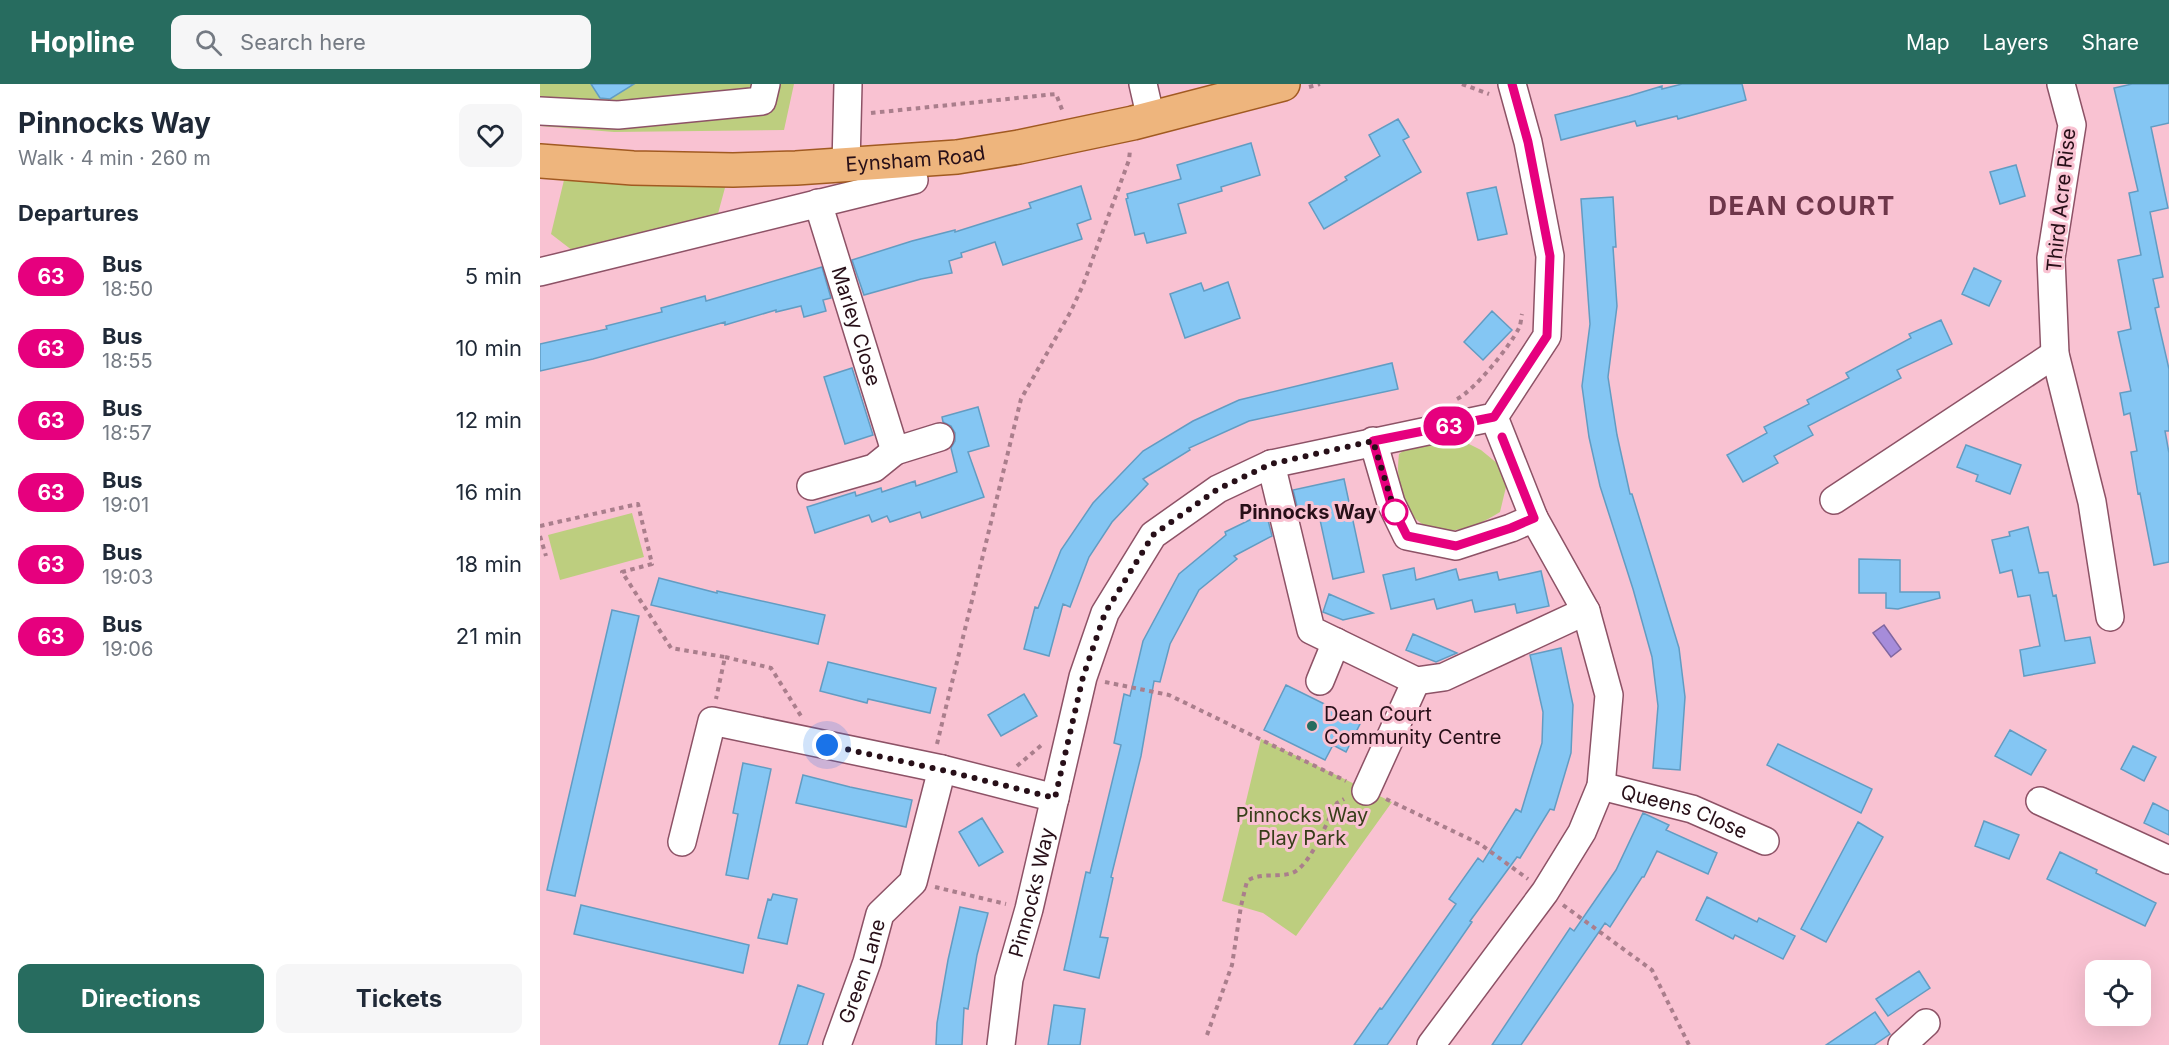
<!DOCTYPE html>
<html lang="en">
<head>
<meta charset="utf-8">
<style>
	:root { --surface:#fff; --page:#f6f6f7; --text:#1f2937; --muted:#747a83; --accent:#276c5f }
	body { margin:0; font-family:Inter,sans-serif; background:var(--page); color:var(--text); height:100vh; display:flex; flex-direction:column; font-size:22px; white-space:nowrap }
	* { box-sizing:border-box; margin:0 }
	p { font-size:20px; color:var(--muted) }
	.icon { flex:none; width:33px; height:33px; fill:none; stroke:currentColor; stroke-width:2; stroke-linecap:round; stroke-linejoin:round }
	.map { position:relative; flex:1; overflow:hidden }
	.details { display:flex; flex-direction:column; background:var(--surface); width:540px }
	.details>* { flex:none }
	.badge { padding:0 12px; border-radius:20px; font-size:21px; line-height:39px }
	.fabs { position:absolute; left:1545px; top:876px; display:grid; gap:12px }
	.fabs a { display:grid; place-items:center; width:66px; height:66px; border-radius:12px; background:var(--surface); box-shadow:0 6px 24px #0002; font-size:30px }
	.you { position:absolute; width:30px; height:30px; margin:-15px; border:4px solid #fff; border-radius:50%; background:#1a73e8; box-shadow:0 0 0 9px #1a73e833 }
	.map>.badge { position:absolute; translate:-50% -50%; box-shadow:0 0 0 3px #fff }
	h2 { padding:0 18px; font-size:22px; line-height:54px }
	.round { display:grid; place-items:center; flex:none; width:63px; height:63px; border-radius:12px; background:var(--page) }
	.headline { display:flex; align-items:center; justify-content:space-between; height:102px; padding:0 18px }
	h1 { font-size:28px; font-weight:700; line-height:45px }
	.button { display:flex; gap:12px; margin-top:auto; padding:12px 18px }
	.button a { flex:1; height:69px; border-radius:12px; background:var(--accent); color:#fff; font-size:24px; font-weight:700; line-height:69px; text-align:center }
	.button a+a { background:var(--page); color:var(--text) }
	ul { padding:0; list-style:none }
	li { display:flex; align-items:center; gap:18px; height:72px; padding:0 18px }
	li div { flex:1 }
	li b { display:block; font-size:22px }
	li em { font-style:normal }
	li .badge { min-width:66px; font-weight:700; text-align:center }
	header { display:flex; align-items:center; gap:36px; box-sizing:border-box; height:84px; padding:0 30px; background:var(--accent); color:#fff }
	header strong { font-size:28px }
	nav { display:flex; gap:33px; margin-inline-start:auto; font-size:21px }
	.search { width:420px; height:54px; background:var(--page); display:flex; align-items:center; gap:15px; box-sizing:border-box; padding:0 21px; border-radius:12px; color:var(--muted); font-size:22px }
	main { display:flex; flex:1; min-height:0 }
	.map>svg:first-child { display:block }
	.green { fill:#bdce7f }
	.water { fill:#a68cda; stroke:#8066a0; stroke-width:1.5 }
	.building { fill:#84c6f3; stroke:#629cc2; stroke-width:1.5 }
	.lines { fill:none; stroke-linecap:round; stroke-linejoin:round }
	.minor-casing { stroke:#8d5266; stroke-width:30 }
	.major-casing { stroke:#a15a21; stroke-width:36 }
	.path { stroke:#aa7e8c; stroke-width:4; stroke-dasharray:4.5 4.5; stroke-linecap:butt }
	.minor { stroke:#fff; stroke-width:27 }
	.major { stroke:#eeb57d; stroke-width:33 }
	.line-casing { stroke:#fff; stroke-width:14 }
	.line { stroke:#e6007e; stroke-width:9 }
	.walk { stroke:#270f18; stroke-width:6; stroke-dasharray:0 10.8 }
	.stop-dot { fill:#fff; stroke:#e6007e; stroke-width:3 }
	.poi-dot { fill:#276c5f; stroke:#f9c2d2; stroke-width:2 }
	.labels { text-anchor:middle; stroke-width:6; stroke-linejoin:round; paint-order:stroke }
	.street-label { font-size:20px; fill:#270f18; stroke:#f9c2d2 }
	.stop-label { font-size:20px; font-weight:bold; fill:#270f18; stroke:#f9c2d2; text-anchor:end }
	.poi-label { font-size:20px; fill:#270f18; stroke:#f9c2d2; text-anchor:start }
	.park-label { font-size:20px; fill:#373e19; stroke:#f9c2d2 }
	.district-label { font-size:26px; font-weight:bold; letter-spacing:1.5px; fill:#6e364a; stroke:#f9c2d2 }
</style>
</head>
<body>
<header>
<strong>Hopline</strong>
<div class="search"><svg class="icon" aria-label="search" viewBox="0 0 24 24"><circle cx="10" cy="10" r="6"/><path d="M15 15l6 6"/></svg>Search here</div>
<nav><a>Map</a><a>Layers</a><a>Share</a></nav>
</header>
<main>
<section class="details">
<div class="headline"><div><h1>Pinnocks Way</h1><p>Walk · 4 min · 260 m</p></div><a class="round"><svg class="icon" aria-label="heart" viewBox="0 0 24 24"><path d="M12 20l-8-8c-3-5 5-10 8-4 3-6 11-1 8 4z"/></svg></a></div>
<h2>Departures</h2>
<ul>
<li><span class="badge" style="background:#e6007e;color:#fff">63</span><div><b>Bus</b><p>18:50</p></div><em>5 min</em></li>
<li><span class="badge" style="background:#e6007e;color:#fff">63</span><div><b>Bus</b><p>18:55</p></div><em>10 min</em></li>
<li><span class="badge" style="background:#e6007e;color:#fff">63</span><div><b>Bus</b><p>18:57</p></div><em>12 min</em></li>
<li><span class="badge" style="background:#e6007e;color:#fff">63</span><div><b>Bus</b><p>19:01</p></div><em>16 min</em></li>
<li><span class="badge" style="background:#e6007e;color:#fff">63</span><div><b>Bus</b><p>19:03</p></div><em>18 min</em></li>
<li><span class="badge" style="background:#e6007e;color:#fff">63</span><div><b>Bus</b><p>19:06</p></div><em>21 min</em></li>
</ul>
<div class="button"><a>Directions</a><a>Tickets</a></div>
</section>
<div class="map">
<svg width="1629" height="961" viewBox="0 0 1629 961">
	<rect width="100%" height="100%" fill="#f9c2d2"/>
	<!-- green -->
	<path class="green" d="M0,0H254L244,46L74,48L0,42Z
		M24,96L186,100L176,137L37,170L11,150Z
		M897,355L921,356L941,366L958,380L966,403L960,428C934,445 894,459 870,429C867,425 865,417 864,412C858,394 857,389 859,370L872,360Z
		M92,429L104,473L20,496L8,451Z
		M721,655L852,718L756,852L723,829L682,817Z"/>
	<!-- water -->
	<path class="water" d="M1344,541L1361,565L1351,573L1333,549Z"/>
	<!-- building -->
	<path class="building" d="M51,0H94L70,15L60,14Z
		M1142,0H1202L1206,16L1138,35L1137,32L1097,42L1095,37L1021,56L1015,31L1089,12L1122,2V5Z
		M1592,0H1629V39L1611,43L1628,124L1610,128L1623,193L1613,195L1619,223L1615,224L1629,285V347H1625L1629,369V478L1614,481L1600,409L1598,410L1591,368L1597,367L1590,329L1584,331L1580,309L1591,307L1578,248L1591,245L1578,176L1601,171L1589,109L1598,107L1574,4Z
		M858,35L869,53L863,56L881,88L784,145L769,119L807,96L805,93L840,72L829,51Z
		M711,59L720,91L681,103L682,107L638,120L646,149L607,159L604,149L595,151L586,115L588,114L587,110L641,95L637,81Z
		M1476,81L1485,112L1460,120L1450,88Z
		M541,102L551,135L537,140L542,155L463,181L455,158L421,169L422,173L409,177L412,189L381,195L324,211L312,176L372,157L415,146V148L491,124L489,119Z
		M956,103L967,150L938,156L927,109Z
		M1073,113L1076,163H1073L1077,222L1068,293L1077,351L1090,410H1092L1139,564L1145,613L1140,686L1113,684L1118,622L1112,573L1093,505L1060,402L1049,353L1042,302L1050,240L1041,115Z
		M282,183L291,214L283,216L286,227L264,233L261,222L236,228V226L185,241V238L53,275L0,287V260L67,245L66,242L122,228L121,224L165,212L166,217Z
		M1434,184L1461,197L1449,222L1422,210Z
		M688,198L700,234L645,254L630,210L661,199L664,207Z
		M952,227L972,246L943,276L924,258Z
		M1401,236L1412,260L1357,286L1361,294L1268,342L1273,351L1234,372L1238,379L1203,398L1187,371L1227,349L1224,343L1269,320L1267,316L1309,294L1306,289L1371,254L1369,250Z
		M852,279L858,305L709,337L649,364L650,366L603,395L608,400L572,438L549,473L530,523L523,520L509,572L484,565L495,523L498,524L521,466L553,419L603,367L653,337L699,316Z
		M312,284L333,351L305,360L284,293Z
		M438,323L449,362L428,368L444,413L382,434L380,428L350,438L347,432L332,438L329,431L275,449L267,423L315,408L316,412L341,404L342,408L375,397L376,402L417,388L411,364L415,357V349L411,342L403,338L402,333Z
		M1426,361L1481,381L1470,410L1436,397L1438,391L1417,383Z
		M804,395L824,488L793,495L777,422L758,426L753,406Z
		M726,428L732,452L694,472L697,475L659,506L630,560L620,598L614,597L601,672L571,793L573,794L560,853L568,854L559,894L524,886L546,788L550,789L581,661L574,659L584,610L590,612L603,557L639,490L686,451L685,448Z
		M1488,443L1499,489L1508,488L1513,512L1516,511L1525,557L1550,553L1555,579L1484,592L1480,566L1500,562L1490,511L1478,513L1472,486L1460,489L1452,456L1470,452L1469,448Z
		M1319,475L1360,476V508H1399L1400,514L1358,525L1346,524V509H1319Z
		M874,484L876,496L916,485L919,496L957,488L959,496L1001,487L1009,522L977,529L975,520L935,528L932,516L897,525L894,515L851,525L843,491Z
		M119,494L177,509V507L285,531L278,560L111,521Z
		M789,510L833,529L803,536L783,528Z
		M72,526L99,532L35,812L7,806Z
		M873,550L917,569L896,578L866,566Z
		M1021,564L1033,621L1031,669L1014,726L1010,725L980,774L977,773L930,837L932,838L847,961H814L840,924L842,925L916,820L909,815L938,774L943,778L976,725L981,728L1002,659L1003,628L990,571Z
		M288,578L396,604L390,629L328,615L327,619L280,607Z
		M746,601L821,638L806,668L793,661L785,676L724,646Z
		M484,610L497,632L461,652L448,631Z
		M1470,646L1506,666L1491,691L1455,672Z
		M1238,660L1332,705L1321,729L1227,681Z
		M1593,662L1616,673L1604,697L1581,685Z
		M203,679L231,685L208,795L186,791L198,730L193,729Z
		M263,691L310,703L372,716L366,743L256,719Z
		M1613,719L1629,727V751L1604,739Z
		M1103,729L1129,741L1126,746L1177,769L1168,790L1117,767L1104,793H1102L1070,843L1065,839L981,961H952L1030,844L1034,847L1076,786Z
		M442,734L463,768L439,782L419,748Z
		M1444,737L1479,751L1469,775L1435,762Z
		M1318,738L1343,753L1286,858L1261,845Z
		M1520,768L1557,786L1556,789L1616,819L1605,842L1507,795Z
		M233,810L257,815L247,860L218,854L228,815L231,816Z
		M1167,813L1217,838L1219,834L1255,852L1243,875L1195,851L1193,855L1156,836Z
		M41,821L209,861L203,889L34,850Z
		M420,823L448,829L437,871L428,925L424,924L422,961H396L397,939L408,876Z
		M1379,887L1390,904L1348,932L1336,915Z
		M258,901L284,910L267,961H239Z
		M514,921L545,925L540,961H508Z
		M1335,928L1350,950L1334,961H1286Z"/>
	<g class="lines">
		<!-- minor casing -->
		<g class="minor-casing">
			<g id="minor">
				<path d="M603,0L611,35"/>
				<path d="M1521,0L1532,41L1511,174L1515,270L1552,418L1570,533"/>
				<path d="M0,27L78,31L222,17L226,0"/>
				<path d="M306,81L308,0"/>
				<path id="s1" d="M278,119L355,367L400,353"/>
				<path d="M0,188L374,96"/>
				<path d="M833,357L851,419L867,452L916,462L971,444L994,434"/>
				<path d="M731,380L771,546L876,597L904,593L1046,527"/>
				<path d="M271,402L334,384L355,367"/>
				<path d="M1294,416L1515,270"/>
				<path d="M780,597L796,558"/>
				<path id="s2" d="M1061,702L1152,725L1225,757"/>
				<path d="M826,707L876,597"/>
				<path d="M1500,717L1629,776"/>
				<path d="M142,758L172,637L402,685L515,714"/>
				<path id="s3" d="M297,961L327,878L340,830L373,798L402,685"/>
				<path id="s4" d="M461,961L469,895L489,825L543,593L565,529L613,451L678,405L731,380L954,333L1007,252L1010,172L988,58L972,0"/>
				<path d="M891,961L1005,808L1042,748L1061,702L1069,611L1046,527L994,434L954,333"/>
				<path d="M1362,961L1386,939"/>
			</g>
		</g>
		<!-- major casing -->
		<g class="major-casing">
			<g id="major">
				<path id="s5" d="M0,77L93,84L193,86L256,84L417,73L479,63L593,39L743,0"/>
			</g>
		</g>
		<!-- path -->
		<path class="path" d="M922,0L949,10
			M769,3L780,0
			M331,29L516,10L523,28
			M917,315C935,306 970,262 979,244C981,240 981,234 982,230
			M0,442L98,420L112,480L82,488L131,564L185,573L176,615
			M0,452L6,472
			M185,573L231,584L261,632
			M565,598L629,611L806,697
			M397,660L481,315L531,227L543,201L589,76L590,66
			M477,682L504,659
			M846,715L940,760L988,795
			M395,803L466,820
			M1023,821L1112,886L1149,961
			M667,951L692,881L701,822L707,797C721,788 736,794 752,789C771,782 787,736 797,719L804,715"/>
		<!-- minor -->
		<use href="#minor" class="minor"/>
		<!-- major -->
		<use href="#major" class="major"/>
	</g>
	<g class="lines">
		<!-- line casing -->
		<g class="line-casing">
			<path id="line" d="M962,353L994,434L971,444L916,462L867,452L851,420L833,357L954,333L1007,252L1010,172L988,58L972,0"/>
		</g>
		<!-- line -->
		<use href="#line" class="line"/>
		<!-- walk -->
		<path class="walk" d="M287,661L402,686L515,714L543,593L565,529L613,451L678,405L731,380L833,357L855,428"/>
	</g>
	<!-- markers -->
	<circle class="stop-dot" cx="855" cy="428" r="12"/>
	<circle class="poi-dot" cx="772" cy="642" r="6"/>
	<g class="labels">
		<!-- street labels -->
		<g class="street-label">
			<text dy="7" stroke="none"><textPath href="#s5" startOffset="376">Eynsham Road</textPath></text>
			<text transform="translate(1521 116) rotate(-84)" y="7">Third Acre Rise</text>
			<text dy="7" stroke="none"><textPath href="#s1" startOffset="129">Marley Close</textPath></text>
			<text dy="7" stroke="none"><textPath href="#s2" startOffset="87">Queens Close</textPath></text>
			<text dy="7" stroke="none"><textPath href="#s4" startOffset="156">Pinnocks Way</textPath></text>
			<text dy="7" stroke="none"><textPath href="#s3" startOffset="78">Green Lane</textPath></text>
		</g>
		<!-- stop labels -->
		<g class="stop-label">
			<text x="837" y="435">Pinnocks Way</text>
		</g>
		<!-- poi labels -->
		<g class="poi-label">
			<text x="784" y="637">Dean Court<tspan x="784" dy="23">Community Centre</tspan></text>
		</g>
		<!-- park labels -->
		<g class="park-label">
			<text x="762" y="738">Pinnocks Way<tspan x="762" dy="23">Play Park</tspan></text>
		</g>
		<!-- district labels -->
		<g class="district-label">
			<text x="1262" y="131">DEAN COURT</text>
		</g>
	</g>
</svg>
<div class="fabs">
<a><svg class="icon" aria-label="locate" viewBox="0 0 24 24"><circle cx="12" cy="12" r="6"/><path d="M12 2v4M12 18v4M2 12h4M18 12h4"/></svg></a>
</div>
<div class="you" style="left:287px;top:661px"></div>
<b class="badge" style="left:909px;top:342px;background:#e6007e;color:#fff">63</b>
</div>
</main>
</body>
</html>
